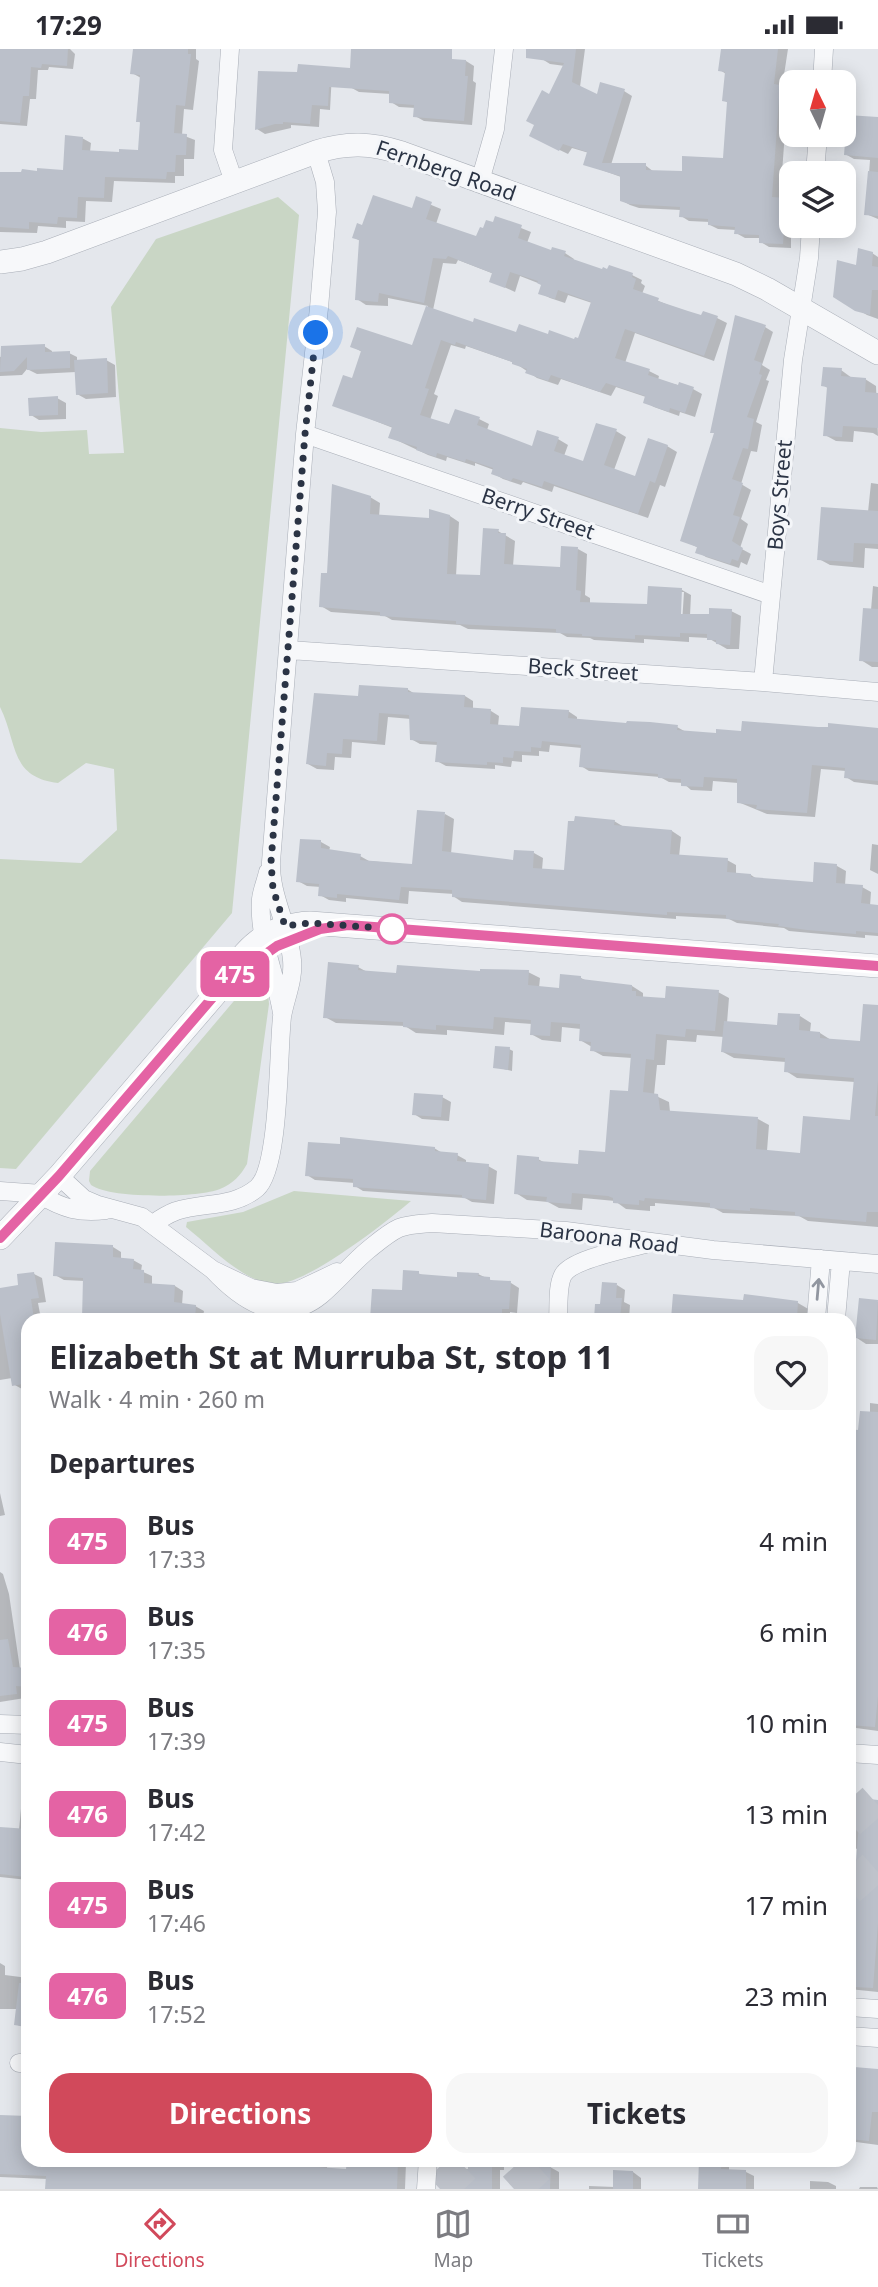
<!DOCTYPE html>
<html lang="en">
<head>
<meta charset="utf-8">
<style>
	:root { --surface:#fff; --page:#f7f7f7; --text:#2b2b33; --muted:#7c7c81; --line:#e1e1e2; --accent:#d1495b }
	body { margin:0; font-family:"Noto Sans",sans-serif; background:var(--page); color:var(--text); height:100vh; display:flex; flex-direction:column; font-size:26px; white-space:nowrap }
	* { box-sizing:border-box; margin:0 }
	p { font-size:23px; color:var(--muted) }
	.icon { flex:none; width:38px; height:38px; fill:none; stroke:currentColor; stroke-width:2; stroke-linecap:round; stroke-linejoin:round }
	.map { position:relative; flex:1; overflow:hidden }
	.panel { position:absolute; left:21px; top:1264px; width:835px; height:854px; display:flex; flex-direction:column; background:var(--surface); border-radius:21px; box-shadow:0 4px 18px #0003 }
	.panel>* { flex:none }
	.badge { padding:0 14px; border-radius:10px; font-size:24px; line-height:46px }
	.needle { width:46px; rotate:355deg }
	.buttons { position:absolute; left:779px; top:21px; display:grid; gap:14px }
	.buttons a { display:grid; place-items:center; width:77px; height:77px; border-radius:14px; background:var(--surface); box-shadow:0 4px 18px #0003; font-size:35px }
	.you { position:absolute; width:35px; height:35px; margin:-18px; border:5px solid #fff; border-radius:50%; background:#1a73e8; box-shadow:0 0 0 10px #1a73e833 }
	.map>.badge { position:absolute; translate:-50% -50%; box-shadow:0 0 0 4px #fff }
	h2 { padding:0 28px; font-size:26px; line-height:63px }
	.round { display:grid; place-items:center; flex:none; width:74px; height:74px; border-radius:21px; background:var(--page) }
	.head { display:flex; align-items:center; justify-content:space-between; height:119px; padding:0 28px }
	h1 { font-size:33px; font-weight:700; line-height:52px }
	.button { display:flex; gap:14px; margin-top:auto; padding:14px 28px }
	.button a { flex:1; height:80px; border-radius:21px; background:var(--accent); color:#fff; font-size:28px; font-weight:700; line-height:80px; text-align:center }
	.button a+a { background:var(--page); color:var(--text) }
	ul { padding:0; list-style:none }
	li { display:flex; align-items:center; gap:21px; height:91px; padding:0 28px }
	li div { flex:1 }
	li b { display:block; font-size:26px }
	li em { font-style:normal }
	li .badge { min-width:77px; font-weight:700; text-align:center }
	.status { display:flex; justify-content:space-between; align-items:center; height:49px; padding:0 35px; background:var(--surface); direction:ltr }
	.status svg { height:19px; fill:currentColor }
	.tab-bar { display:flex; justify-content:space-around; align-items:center; height:98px; border-top:2px solid var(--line); background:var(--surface); font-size:19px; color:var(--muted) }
	.tab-bar a { display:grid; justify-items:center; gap:4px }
	.tab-bar .current { color:var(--accent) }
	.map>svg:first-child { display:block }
	.green { fill:#c9d6c5 }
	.shadow { fill:#0003; fill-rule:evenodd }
	.building { fill:#bbc0ca }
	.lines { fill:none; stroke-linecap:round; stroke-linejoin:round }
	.motorway-tunnel { stroke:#bfc3cb; stroke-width:33; stroke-dasharray:33 17; stroke-linecap:butt }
	.minor-casing { stroke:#a9aeb7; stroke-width:19 }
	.tertiary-casing { stroke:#a9aeb7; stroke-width:24 }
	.minor { stroke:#f7f8fa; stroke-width:18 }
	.tertiary { stroke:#f7f8fa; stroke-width:23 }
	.oneway { stroke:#9196a0 }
	.line-casing { stroke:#fff; stroke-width:16 }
	.line { stroke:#e463a4; stroke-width:10 }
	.walk { stroke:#2b3445; stroke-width:7; stroke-dasharray:0 12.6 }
	.stop-dot { fill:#fff; stroke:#e463a4; stroke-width:3.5 }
	.labels { text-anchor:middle; stroke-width:6; stroke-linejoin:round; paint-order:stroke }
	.street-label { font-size:21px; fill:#2b3445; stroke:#f4f6f9 }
</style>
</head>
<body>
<div class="status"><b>17:29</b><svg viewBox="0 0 49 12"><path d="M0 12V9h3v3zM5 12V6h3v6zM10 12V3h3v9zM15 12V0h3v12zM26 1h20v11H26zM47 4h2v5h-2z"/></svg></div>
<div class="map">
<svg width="878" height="2140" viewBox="0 0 878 2140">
	<rect width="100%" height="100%" fill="#e4e7ec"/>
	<!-- green -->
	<path class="green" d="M278,148L299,166L232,864L16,1120L0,1119V810L81,814L117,781L114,720L86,714L58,734C9,728 18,694 0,658V379L41,383L87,381L89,405L124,404L111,258L156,190Z
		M258,930L267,935L269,955L247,1115C240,1127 234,1134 220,1140C198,1149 110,1150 91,1136L89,1132L90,1122L250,933Z
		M294,1142L411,1152C386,1173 301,1241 270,1235C238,1228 211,1198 186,1178L187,1173L243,1163Z"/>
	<!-- shadow -->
	<path class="shadow" d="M0,0H70L75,5L73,20L49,18L48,21H38L36,50H30L27,77L0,75Z
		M152,0H196V10L199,12L193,61L184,60L182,86L195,91L194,110H184V127H175V134L114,132L112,153L86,152L85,173L66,172V179L38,177L37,184L0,183V125L65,123L82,89L91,94L90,103L120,105L140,102L142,75L138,72L141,29L132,24Z
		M353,0H431L430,12H466L474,17L473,32L476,34L472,76L424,72L415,67L416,59L399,58L391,53V45L359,43L350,38Z
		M543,0H585L580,38L598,47L624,42L632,47L611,116H645L654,123H683L725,111L728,54L724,51L726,25L720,21L743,0H788L782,39L788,42L780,151L791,154V199L769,198L761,193V189H745L736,184V181L718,180L710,176V173L689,172L681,167V161L639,159L630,156L621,151V128L585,115L589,104L572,99L568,105L539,91L550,47L565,17L550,15L542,10Z
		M332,24L330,61L320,60L319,78L291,76V79L265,85L257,80Z
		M878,70V170L866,165L870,111L854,110L845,105Z
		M417,150L441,160L436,175L477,189L494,175L496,169L531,183L527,194L552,203L565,204L574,210L573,212L603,223L632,226L642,231L641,234L645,237L642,245L687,264L717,269L727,274L714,312L635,284L625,314L649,322L659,327L658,331L693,340L702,345L695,368L680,363L679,367L654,358L645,353L646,348L616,338L611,347L561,330L558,336L537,329L515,314L466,297L465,300L451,296L434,345L438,347L430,371L451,378L479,370L489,375L487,381L533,399L558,390L568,396L564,407L584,414L616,382L626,388L614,421L636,429L667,397L677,403L665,438L660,436L648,469L554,437L552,443L523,433L521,436L503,430L493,424L494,421L475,414V417L447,408L446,412L428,406L390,388L393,379L335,356L353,331L362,303L352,297L413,299L428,257L388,249V257L366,256L357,250L360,192L354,188L364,178L413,161ZM458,211L494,225L491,232L515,243L520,227L543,236L540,244L550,249L565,254L568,246L592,254L579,291L517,285L474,275L433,261L443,214L456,215Z
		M872,204L878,208V270L867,266L835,247L858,218Z
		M765,278L773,283L762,316L770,321L766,331L769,332L756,373L762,376L757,403L751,402L741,435L751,441L741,470L748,475L740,499L751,505L747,516L741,513L739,519L706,508L698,503L699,499L682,491Z
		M44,297L52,302V304H69L77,308V312L106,311L115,316L116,348L86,350L77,345L76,323L37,325L27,320L22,326L0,327V308Z
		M841,321L852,329L865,330L876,337L878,387L873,384L854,382L853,393L836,392L825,386L829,340L823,336Z
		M57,349L66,354V370L39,371L31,366Z
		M871,434L878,435V500L865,499L864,519L830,516L819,510L868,463Z
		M370,448L380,454L379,468L430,470L450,467L459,473L456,527L482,528L498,482L515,492L513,517L562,520L578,500L587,505L585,546L590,549V555L649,557L682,541L691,546L690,567H710L731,562L741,567L739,600H727L708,589L689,588V593L644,590V594L594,591L590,589L567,588L560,584L468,580L460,576L392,571L385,567L331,563L321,557L329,526ZM680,543H684L682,574L679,573Z
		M873,537L878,538V618H872L861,611L871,561Z
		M407,640L415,645L465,647L473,652V660L491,662L499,667L498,677L521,679L568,662L577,668V672L677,678L686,683L717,686L818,680H878V736L854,733L846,728V722L821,720L815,768L767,765L738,753V734L713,732L712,742L691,741L683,734L669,733L660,728L589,722L581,717L582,699L550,696L549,703L539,702V707L522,706V713L512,712L511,718L495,716V720L446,717L437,712L438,696L420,695L411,690V670L388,668L385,696L352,693L351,709L335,708L334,721L317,720L308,715L359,649Z
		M445,765L454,770L451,805L515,813L534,804L543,809L542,821L566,823L614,772L624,778L672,782L681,788L679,808L727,811L736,816V825L751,826L757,830L815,835L816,815L837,817L846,822L845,836L862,838L871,843L870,857H878V887L865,886V889L789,882L784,879L737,874L729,870L676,867V870L462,853L453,847L454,845L409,842L408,855L346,849V853L329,851L320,846L321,838L307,837L298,832L321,793L330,798L329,802L360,807L369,812L414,816Z
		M872,795L878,796V825L870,821Z
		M358,918L369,924L398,926L528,923L540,929L539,939L560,941L581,929L587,932L632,937L643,944V948L666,951L718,943L729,949L727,974L778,978L800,967L811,974L810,983L820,984L831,991L861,994L878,958V1178L808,1172L799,1167L723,1164L714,1159L655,1154V1157H650V1162L626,1160L615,1152L583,1149L582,1161L559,1159L548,1153L527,1151L516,1144L538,1110L547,1115L579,1117L606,1104L630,1044L632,1009L603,1007L592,1001V998L580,991L581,980L562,978L561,993L542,991L531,985L532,975L505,973L504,986L447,981V986L416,984L405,977L336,974L325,968ZM697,986L724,988L723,1003L734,1009L786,1013V1022L797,1029L855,1033L852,1073L802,1105L767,1102L769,1076L758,1070L670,1063L669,1053L654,1046L657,1016H665L667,991L696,993Z
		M509,1000L513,1002L512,1022L495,1018Z
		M442,1048L451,1053L449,1072L422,1070L414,1065Z
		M434,1099L444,1105L457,1106L466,1111V1115L488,1117L497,1122L494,1155L472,1153L465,1149L363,1142L355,1137V1134L315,1131L307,1126Z
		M113,1198L121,1203V1211H133L142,1216L141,1222L152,1227V1236L175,1237L183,1242L182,1256L195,1257L204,1262L203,1268L207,1270H83L85,1232L64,1231L55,1226Z
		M418,1224L424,1227L458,1229L478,1225L495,1233L511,1234L519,1239L517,1264L510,1263V1270H333V1266L372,1268L404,1243Z
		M34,1225L42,1229L46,1253L38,1254L41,1270H28V1339L22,1340L13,1335L12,1329L0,1331V1241L21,1238Z
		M617,1236L625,1241L624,1253L630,1256L629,1270H595L597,1257H601Z
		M675,1247L745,1253L798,1254L810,1261L809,1270H673Z
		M860,1251L878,1253V1295H866L857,1289Z
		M870,1354L878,1355V1682L849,1678V1555H851L855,1510L851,1508L856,1460L849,1456L855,1407L850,1404L870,1364Z
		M0,1444L5,1466L0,1467Z
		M0,1523L3,1525L9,1545L20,1620L28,1621V1641H24L25,1649L0,1653Z
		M22,1749L28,1750V1831L0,1828V1779L19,1781Z
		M849,1751L878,1753V1943L849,1940V1877H853L859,1800L849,1799Z
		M0,1914L5,1917V1926L28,1929V1980L15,1975L17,1960H0Z
		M878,2022V2096L849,2092V2030L854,2031Z
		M0,2068L28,2069V2110H193L197,2115L246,2116V2110H327V2120L364,2122L365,2110H414V2115L406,2114L405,2140H47V2130L0,2128Z
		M481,2110H504V2121H500V2140H456L455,2122H470L481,2116Z
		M721,2112L729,2117V2122L746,2123L754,2127V2140H700Z
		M550,2118L559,2123V2140H526Z
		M633,2123L641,2129V2140H589V2137L615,2138Z
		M810,2132L828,2133L836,2137V2140H810Z
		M860,2138H877L878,2140H859Z"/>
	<!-- building -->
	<path class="building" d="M0,0H68L67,17L42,15L41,19L31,18L29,47H23L20,74L0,72Z
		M133,0H188V5H191L185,57L176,56L174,84L187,85L186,106H176L175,123H167L166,130L105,128L104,149L78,148L77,169L58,168L57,175L29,173V180L0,178V123H21L22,120L37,122V119L63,121L65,86L83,88L82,101L119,103V100L138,101L140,73H136L140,26L130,25Z
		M351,0H452V10L466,11L465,27H468L464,72L413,68L414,56L389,54V42L329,38L328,57L312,56L310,75L283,73V75H275L255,81L258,22L297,23L298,15L350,19Z
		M526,0H576L572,33L597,45L600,33L625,40L602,114H646V121L682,122V107L723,109L727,53L722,52L725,23L718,22L721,0H778L774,35L780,36L772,148L786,149L783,195L759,194V186L734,185L735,178L708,176V170L679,168L680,158L629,155L620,152V127L583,116L587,103L563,95L559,102L529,87L534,76L526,72L542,41L549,45L564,14L526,9Z
		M847,66L878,68V109L844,106Z
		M868,122L878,123V167L864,166Z
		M373,146L412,159L416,147L432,153L426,170L476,187L480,178L483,179L486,171L493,173L495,167L522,176L518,189L551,201L552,198L566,202L564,207L602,220L603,218L607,220L609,216L633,224L632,228L636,230L633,240L659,249L658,252L688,262L701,266L703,262L718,267L704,307L625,280L615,309L650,320L648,326L678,336L679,333L694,338L685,364L670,359L669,363L643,354L645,347L606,334L600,343L551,326L548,332L525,324L527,320L512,315V313L456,293L455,296L441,291L425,339L429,340L420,366L449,375L455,360L480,368L477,376L532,397L537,381L559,388L554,402L583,412L596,374L617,380L604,416L635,427L648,389L668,396L655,434L650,432L638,465L544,432L542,438L513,429L511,432L491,425L493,419L466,410L465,413L437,404L436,408L416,401L417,398L388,389L392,378L332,357L343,326L352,329L361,302L350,298L357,278L412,296L426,257L473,273L474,269L516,283L519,275L548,285L549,281L574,290L575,288L578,289L591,253L558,241L555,250L538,245L541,236L537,234L538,232L510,223L505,239L489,233L492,224L448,207L446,210L433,209L424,254L379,244L378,253L355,251L359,191L352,189L357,174L362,176Z
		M858,199L873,203L872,217L878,218V241H872L870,266L855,262L833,248L837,211L856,216Z
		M735,266L766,276L754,311L762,314L759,325L762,326L747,368L754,370L748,400L743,399L732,430L743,434L733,466L740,468L732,492L743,499L738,512L732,510L730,515L695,504L697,498L680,492L714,384H710Z
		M45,295V303L70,302V319L27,321V308L14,322L0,323L1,297Z
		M107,309L108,344L76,346L74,311Z
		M823,318L842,319L841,327L866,329L865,343L878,344V379L843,377L842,388L823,387L827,338L821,337Z
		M58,347V366L29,367L28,349Z
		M332,435L371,447L370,465L429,469V460L450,466L447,525L480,526L483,479L499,480L498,484H506L504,515L560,518L561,497L578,498L576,541L581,542L580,553L647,555L648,537L682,539L681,565H709V559L732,560L730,596L716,595V591H707V585L680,584V588L635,586V590L582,587V585L556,584V580L456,575V572L380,567V563L319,558L321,524H327Z
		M821,458L878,462V495L854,494L853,513L817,511Z
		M863,559L878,560V613L859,612Z
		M359,636L408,639V643L465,646L464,658L491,660L490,675L519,677L521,658L569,661L568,669L626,674L627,672L650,673L678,676L677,681L716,684V680L741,682L742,672L818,678H828V674L878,679V732L844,729L845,719L812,716L807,764L756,760L757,756L737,754V730L704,728L703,738L681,737V730L658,729V725L579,718L581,696L542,692L541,699L531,698V703L514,702L513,709L503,708V714L487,713V716L435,713L437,693L410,691L409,666L379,664L377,692L343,690L342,705L327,704L326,717L306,715L314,644L358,647Z
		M417,761L445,763L442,802L513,811L514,801L534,802L533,819L564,821L568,772H574L575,767L615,771L614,776L672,781L670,805L728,809L727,823L751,825V828L813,833L814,813L837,815L836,834L863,836L861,854L878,856V884L856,882V885L807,881L778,877L779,875L726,870V866L667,863V866L452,848V841L401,838L399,851L337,845V849L318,847L319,835L296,833L300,790L321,791V799L361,805L360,811L412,815Z
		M328,913L359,916L358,921L396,924L397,916L480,922V920L529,921L528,936L559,939L560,925L581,927V930L632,936V942H636V947L665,949L666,937L719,941L715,982L686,980L685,988L656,985L654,1011L646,1010L643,1043L658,1045L660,1061L758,1068L756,1100L800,1104L803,1067L850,1071L854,1029L784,1023L785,1009L721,1003L724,972L777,976L778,964L800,965L799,981L820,983V989L860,992L863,955L878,956V1031L875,1067H878V1163H867L866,1173L795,1167V1163L750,1159V1162L710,1159V1154L645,1149L644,1152L639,1151V1156L613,1154V1149L608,1147L572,1144L571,1155L546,1153L547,1148L514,1145L517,1106L539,1108V1112L578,1115L579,1101L605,1103L610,1041L628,1042L631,1005L590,1002L591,993L579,992L580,975L551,973L550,987L530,986L531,971L494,968L493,980L436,976V981L403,978V973L323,969Z
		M495,997L510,998L508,1021L493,1019Z
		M414,1044L443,1046L441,1068L412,1066Z
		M340,1088L435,1098V1102L458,1104L457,1112L489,1115L486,1151L462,1149V1146L353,1138V1130L305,1127L308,1093L340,1095Z
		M55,1193L113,1196V1208L134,1210L133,1220L144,1221V1234L175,1236L174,1253L196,1256L195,1270H82L83,1229L53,1227Z
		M403,1221L419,1222V1225L457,1228V1223L479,1224L478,1227L490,1228V1231L511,1232L509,1260H502V1268L476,1266V1270L393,1268V1270H370L372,1240L402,1241Z
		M34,1223L39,1249L31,1250L34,1270H28V1334L12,1337L0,1265V1239L18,1236L17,1225Z
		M602,1233L617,1234L616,1249H622L620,1270H594L595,1255H600Z
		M673,1245L743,1251L744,1245L798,1252L797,1270H671Z
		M859,1249L878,1251L876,1291L855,1289Z
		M860,1362L878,1363V1647L875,1678L849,1676V1557L853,1509H849L854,1457H849V1433H851L854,1405H849V1396L850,1380L858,1381Z
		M8,1590L13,1618L28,1619V1638L16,1637L17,1645L0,1647V1591Z
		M861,1749L878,1751V1874L873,1939L854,1938V1930H849V1875H851Z
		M0,1778L28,1780V1823H26L25,1828L0,1825Z
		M19,1934H28V1978L14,1976Z
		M854,2018L878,2020V2063H872L869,2092L849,2090V2028L853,2029Z
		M0,2066L28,2067L26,2110H189L193,2114L223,2115V2114L244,2115V2110H319L318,2118L346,2120L347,2110H398L397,2140H45L46,2127L0,2125Z
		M699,2110L722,2111L721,2120L746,2121V2140H698Z
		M468,2114H492V2140H457L458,2120H468Z
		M524,2116H551L550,2140H524Z
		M613,2121L633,2122V2140H613Z"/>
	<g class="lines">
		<!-- motorway-tunnel -->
		<path class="motorway-tunnel" d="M849,1773L878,1747
			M849,1840L878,1814
			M440,2140L472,2110
			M514,2140L547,2110"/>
		<!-- minor casing -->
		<g class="minor-casing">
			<path id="minor" d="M230,0L223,101L234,133
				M822,33L824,0
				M815,124L818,86
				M480,132L495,80L504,0
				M305,385L771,546
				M289,601L763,633L878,643
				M763,633L793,311L809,209L811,177
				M268,823C266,832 262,841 261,850C258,888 276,926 282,964
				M59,1127L84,1150L98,1156L142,1168L213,1221L251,1239L277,1244L297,1242L337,1223
				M0,1142L42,1145
				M41,1146C63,1160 80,1164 106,1161
				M153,1175C160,1170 168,1165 176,1162C204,1153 233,1159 257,1139C280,1119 278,1003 282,968C285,949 294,932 292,911C289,877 270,847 271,813L305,385L319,259L327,163L325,133L316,103
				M213,1221C242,1252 280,1279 321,1246C338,1232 351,1215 368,1201C378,1193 388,1184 399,1179C410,1175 421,1175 432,1174L566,1182L713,1201L878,1215
				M558,1270C559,1258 557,1237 563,1226C572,1210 627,1200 645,1195
				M816,1270L821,1210
				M836,1270L841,1212
				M0,1675L28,1676
				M0,1703L28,1706
				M849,1704L878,1706
				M849,1958L878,1960
				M849,1987L878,1989
				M19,2014H28
				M426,2140L428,2110"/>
		</g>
		<!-- tertiary casing -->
		<g class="tertiary-casing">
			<path id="tertiary" d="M0,213L22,210L47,203L316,103C347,93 371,94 402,104L736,225L767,240L878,304
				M225,934C243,899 268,876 310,874L878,917
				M0,1189L59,1127L225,934L235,925"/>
		</g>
		<!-- minor -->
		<use href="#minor" class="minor"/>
		<!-- tertiary -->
		<use href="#tertiary" class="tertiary"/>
	</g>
	<!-- one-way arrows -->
	<defs><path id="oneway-shaft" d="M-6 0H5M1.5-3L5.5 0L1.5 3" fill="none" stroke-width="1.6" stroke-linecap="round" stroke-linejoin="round" transform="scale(1.75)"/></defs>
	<use class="oneway" href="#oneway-shaft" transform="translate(818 1240) rotate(-85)"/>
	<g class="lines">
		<!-- line casing -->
		<g class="line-casing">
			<path id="line" d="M0,1189L59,1127L225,934L277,897L320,880L348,876L878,917"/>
		</g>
		<!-- line -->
		<use href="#line" class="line"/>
		<!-- walk -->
		<path class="walk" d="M316,284L305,385L271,813L273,840L285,877L310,874L395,880H392"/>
	</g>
	<!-- markers -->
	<circle class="stop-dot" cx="392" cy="880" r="14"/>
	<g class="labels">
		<!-- street labels -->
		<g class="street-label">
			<text transform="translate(446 122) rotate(19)" y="7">Fernberg Road</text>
			<text transform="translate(780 446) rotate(-85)" y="7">Boys Street</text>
			<text transform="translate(538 465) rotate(19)" y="7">Berry Street</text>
			<text transform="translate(583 621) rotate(4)" y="7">Beck Street</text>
			<text transform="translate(609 1189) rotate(7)" y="7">Baroona Road</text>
		</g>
	</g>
</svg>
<div class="buttons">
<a><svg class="needle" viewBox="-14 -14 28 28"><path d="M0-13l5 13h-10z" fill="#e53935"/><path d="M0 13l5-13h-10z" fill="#7c7c81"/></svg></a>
<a><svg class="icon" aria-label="layers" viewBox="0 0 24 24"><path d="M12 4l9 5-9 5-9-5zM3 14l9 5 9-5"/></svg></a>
</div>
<div class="you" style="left:316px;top:284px"></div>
<b class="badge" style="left:235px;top:925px;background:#e463a4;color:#fff">475</b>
<section class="panel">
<div class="head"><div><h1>Elizabeth St at Murruba St, stop 11</h1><p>Walk · 4 min · 260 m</p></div><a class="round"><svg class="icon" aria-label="heart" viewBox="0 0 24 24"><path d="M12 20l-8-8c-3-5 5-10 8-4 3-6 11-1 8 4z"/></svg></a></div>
<h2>Departures</h2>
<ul>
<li><span class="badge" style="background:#e463a4;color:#fff">475</span><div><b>Bus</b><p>17:33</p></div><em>4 min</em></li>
<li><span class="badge" style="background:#e463a4;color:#fff">476</span><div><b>Bus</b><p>17:35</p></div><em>6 min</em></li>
<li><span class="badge" style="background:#e463a4;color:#fff">475</span><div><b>Bus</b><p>17:39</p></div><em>10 min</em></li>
<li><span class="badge" style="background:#e463a4;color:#fff">476</span><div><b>Bus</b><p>17:42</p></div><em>13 min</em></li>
<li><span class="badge" style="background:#e463a4;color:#fff">475</span><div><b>Bus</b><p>17:46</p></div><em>17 min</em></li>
<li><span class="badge" style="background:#e463a4;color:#fff">476</span><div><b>Bus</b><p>17:52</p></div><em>23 min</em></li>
</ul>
<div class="button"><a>Directions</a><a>Tickets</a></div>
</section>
</div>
<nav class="tab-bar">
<a class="current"><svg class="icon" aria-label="directions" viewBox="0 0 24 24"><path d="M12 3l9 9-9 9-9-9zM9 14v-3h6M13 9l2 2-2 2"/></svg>Directions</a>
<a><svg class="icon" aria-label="map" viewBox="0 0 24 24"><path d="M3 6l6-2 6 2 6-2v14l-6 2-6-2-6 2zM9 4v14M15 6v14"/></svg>Map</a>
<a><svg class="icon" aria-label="tickets" viewBox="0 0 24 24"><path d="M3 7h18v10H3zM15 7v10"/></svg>Tickets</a>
</nav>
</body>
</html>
